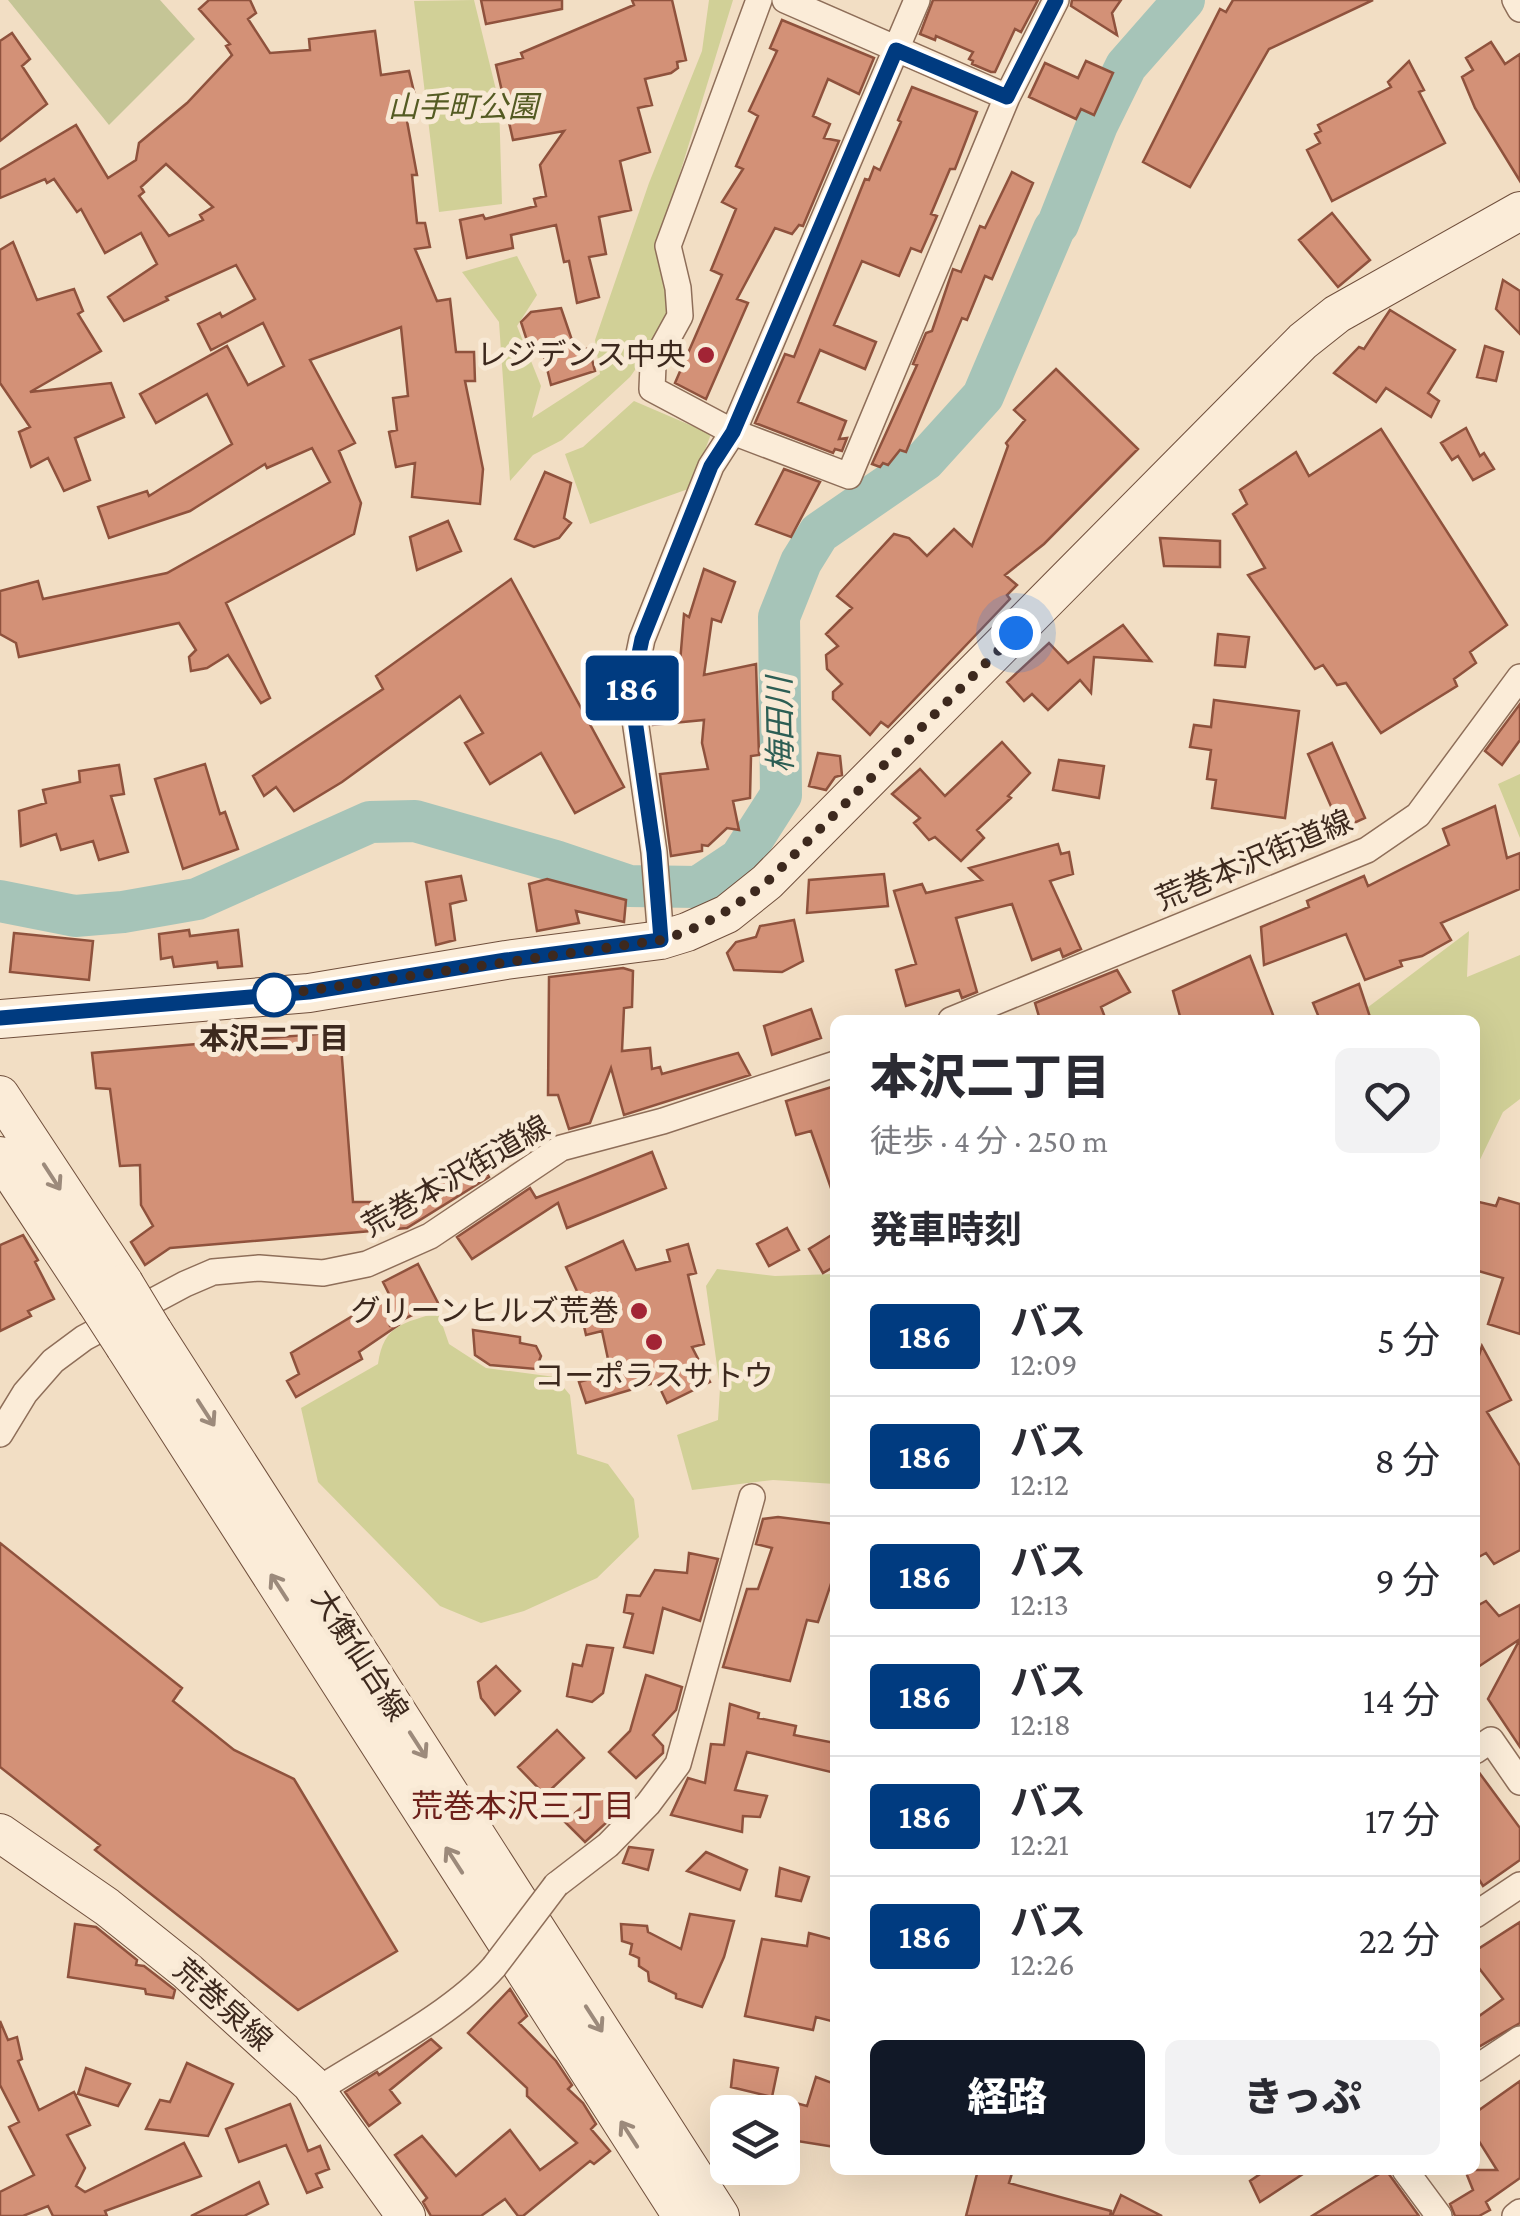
<!DOCTYPE html>
<html lang="ja">
<head>
<meta charset="utf-8">
<style>
	:root { --surface:#fff; --page:#f2f2f3; --text:#2b2b33; --muted:#7c7c81; --line:#e1e1e2; --accent:#111827 }
	body { margin:0; font-family:"Crimson Pro","Noto Sans JP",serif; background:var(--page); color:var(--text); height:100vh; display:flex; flex-direction:column; font-size:38px; white-space:nowrap }
	* { box-sizing:border-box; margin:0 }
	p { font-size:32px; color:var(--muted) }
	.icon { flex:none; width:55px; height:55px; fill:none; stroke:currentColor; stroke-width:2; stroke-linecap:round; stroke-linejoin:round }
	.map { position:relative; flex:1; overflow:hidden }
	.drawer { position:absolute; left:830px; top:1015px; width:650px; height:1160px; display:flex; flex-direction:column; background:var(--surface); border-radius:15px; box-shadow:0 10px 40px #0002 }
	.drawer>* { flex:none }
	.badge { padding:0 20px; border-radius:8px; font-size:35px; line-height:65px }
	.fabs { position:absolute; left:710px; top:2095px; display:grid; gap:20px }
	.fabs a { display:grid; place-items:center; width:90px; height:90px; border-radius:15px; background:var(--surface); box-shadow:0 10px 40px #0002; font-size:50px }
	.you { position:absolute; width:50px; height:50px; margin:-25px; border:8px solid #fff; border-radius:50%; background:#1a73e8; box-shadow:0 0 0 15px #1a73e833 }
	.map>.badge { position:absolute; translate:-50% -50%; box-shadow:0 0 0 5px #fff }
	h2 { padding:0 40px; font-size:38px; line-height:90px }
	.round { display:grid; place-items:center; flex:none; width:105px; height:105px; border-radius:15px; background:var(--page) }
	.summary { display:flex; align-items:center; justify-content:space-between; height:170px; padding:0 40px }
	h1 { font-size:48px; font-weight:800; line-height:75px }
	.button { display:flex; gap:20px; margin-top:auto; padding:20px 40px }
	.button a { flex:1; height:115px; border-radius:15px; background:var(--accent); color:#fff; font-size:40px; font-weight:800; line-height:115px; text-align:center }
	.button a+a { background:var(--page); color:var(--text) }
	ul { padding:0; list-style:none }
	li { display:flex; align-items:center; gap:30px; height:120px; padding:0 40px; border-top:2px solid var(--line) }
	li div { flex:1 }
	li b { display:block; font-size:38px }
	li em { font-style:normal }
	li .badge { min-width:110px; font-weight:700; text-align:center }
	.map>svg:first-child { display:block }
	.green { fill:#d1d097 }
	.cemetery { fill:#c5c596 }
	.lines { fill:none; stroke-linecap:round; stroke-linejoin:round }
	.river { stroke:#a6c4b8; stroke-width:42 }
	.building { fill:#d39177; stroke:#8f523d; stroke-width:2.5; fill-rule:evenodd }
	.street-casing { stroke:#8e6e59; stroke-width:28 }
	.secondary-casing { stroke:#704f3c; stroke-width:40 }
	.street { stroke:#fbecd8; stroke-width:25 }
	.secondary { stroke:#fbecd8; stroke-width:38 }
	.street-bridge-casing { stroke:#8e6e59; stroke-width:28; stroke-linecap:butt }
	.secondary-bridge-casing { stroke:#704f3c; stroke-width:40; stroke-linecap:butt }
	.street-bridge { stroke:#fbecd8; stroke-width:25 }
	.secondary-bridge { stroke:#fbecd8; stroke-width:38 }
	.oneway { stroke:#9c8a7b }
	.line-casing { stroke:#fff; stroke-width:22 }
	.line { stroke:#003b80; stroke-width:15 }
	.walk { stroke:#3d291e; stroke-width:10; stroke-dasharray:0 18 }
	.poi-dot { fill:#a22435; stroke:#f8e9d5; stroke-width:4 }
	.stop-dot { fill:#fff; stroke:#003b80; stroke-width:5 }
	.labels { text-anchor:middle; stroke-width:10; stroke-linejoin:round; paint-order:stroke }
	.park-label { font-size:30px; font-style:italic; fill:#545b23; stroke:#f8e9d5 }
	.poi-label { font-size:30px; fill:#3d291e; stroke:#f8e9d5; text-anchor:end }
	.street-label { font-size:30px; fill:#3d291e; stroke:#f8e9d5 }
	.stop-label { font-size:30px; font-weight:bold; fill:#3d291e; stroke:#f8e9d5 }
	.water-label { font-size:32px; font-style:italic; fill:#2c5e54; stroke:#f8e9d5 }
	.neighbourhood-label { font-size:32px; fill:#6d201a; stroke:#f8e9d5 }
</style>
</head>
<body>
<div class="map">
<svg width="1520" height="2216" viewBox="0 0 1520 2216">
	<rect width="100%" height="100%" fill="#f2dec4"/>
	<!-- green -->
	<path class="green" d="M474,0L499,102L502,204L439,212L414,1Z
		M709,0H733L661,235L673,316L630,377L562,440L533,455L510,481L499,322L462,272L517,256L537,295L517,326L541,386L532,418L600,374L595,340L649,183L702,51Z
		M634,401L711,434L691,488L590,524L565,454L583,447Z
		M1520,774V838L1498,784Z
		M1469,931L1467,977L1520,955V1099L1503,1112L1475,1170V1020H1351Z
		M717,1269L775,1276L835,1274V1484L773,1480L692,1490L677,1435L718,1420L720,1388L706,1286Z
		M438,1312L449,1344L486,1368L555,1377L570,1395L577,1454L608,1464L634,1499L639,1537L597,1578L524,1611L481,1623L440,1606L318,1482L301,1408L378,1364C384,1323 404,1324 438,1312Z"/>
	<!-- cemetery -->
	<path class="cemetery" d="M8,0H160L195,39L109,125Z"/>
	<g class="lines">
		<!-- river -->
		<path class="river" d="M0,901L75,916L123,912L197,899L370,822L415,821L555,861L629,886L698,887L740,859L781,795L779,617L801,562L819,533L925,460L983,396L1054,229L1058,224L1097,125L1126,66L1184,0"/>
	</g>
	<!-- building -->
	<path class="building" d="M209,0H250L256,13L248,19L270,53L310,50L309,39L375,31L381,75L409,71L414,92L411,93L414,120L407,121L417,175H412L417,223H425L430,247L415,249L437,301L450,299L456,352H474L475,381H465L483,469L480,504L412,497L415,463L396,467L389,432L397,430L393,398L408,396L401,327L310,360L355,443L339,451L361,503L354,534L226,603L270,698L261,703L228,655L207,668L191,671L189,657L196,650L179,623L19,657L16,643L0,634V591L38,581L43,599L167,573L330,482L312,448L267,468L265,464L190,511L109,538L98,507L147,491L149,496L232,444L207,394L156,423L140,394L227,346L248,385L284,366L263,323L211,350L198,324L220,313L222,317L255,299L236,265L166,297L168,300L124,321L108,297L157,264L141,233L105,253L81,209L77,212L54,179L47,183L45,179L0,198V170L76,125L108,178L136,160L139,143L187,103L232,55L226,46L230,44L199,9ZM166,164L213,207L200,215L203,220L169,236L139,196L144,192L141,187Z
		M481,0H562V9L486,24Z
		M632,0H672L686,60L677,62L678,68L671,73L645,79L652,105L638,108L650,152L620,161L631,210L599,217L606,254L589,257L599,297L577,303L569,261L564,262L556,225L511,235L513,248L467,258L460,220L483,215L485,219L536,206L534,199L546,196L540,165L564,131L513,140L496,65L523,58L521,53L634,5Z
		M933,0H1038L1021,32L1015,29L995,72H991L972,64L973,61L969,59L973,52L936,36L935,40L920,34Z
		M1072,0H1121L1112,13L1117,35L1071,6Z
		M1233,0H1373L1269,49L1190,187L1143,162L1220,9L1226,12Z
		M782,20L874,58L859,94L828,79L813,116L830,124L824,138L839,141L803,226L799,225L792,234L775,228L737,299L748,303L706,399L675,383L722,275L711,270L736,209L722,202L743,169L736,166L758,116L749,111L777,51L770,48Z
		M12,33L30,59L22,66L47,104L0,141V41Z
		M1491,42L1505,64L1520,54V181L1475,108L1462,77L1473,70L1466,58Z
		M1086,61L1113,73L1094,115L1081,109L1076,119L1029,97L1045,63L1078,78Z
		M1409,61L1424,90L1419,92L1445,143L1332,201L1307,150L1320,143L1315,134L1321,131L1318,125L1391,87L1388,82Z
		M912,87L977,112L955,169H950L931,214L937,216L921,252L911,248L899,276L862,261L834,325L876,342L865,369L820,350L798,402L846,421L839,439L847,438L842,451L835,449L833,453L755,423L785,354L794,357L865,179L869,180L874,167L880,170L901,122L898,120Z
		M1012,172L1033,183L992,279L985,276L967,320L962,318L906,452L900,450L888,465L883,463L880,467L872,464L917,365L913,364L926,333L932,331L953,269L961,272L980,226L985,228Z
		M1332,213L1370,260L1338,287L1299,240Z
		M13,242L37,300L74,289L83,311L78,314L101,351L30,392L111,383L124,417L75,438L90,480L64,491L48,458L31,467L19,432L30,427L0,383V250Z
		M1503,280L1520,291V334L1496,309Z
		M561,308L576,352L589,348L595,371L551,385L542,348L530,350L521,322L531,312Z
		M1390,310L1455,350L1428,393L1439,401L1431,417L1386,388L1376,402L1334,373L1359,347L1364,349Z
		M1485,346L1503,352L1496,381L1477,377Z
		M1056,369L1138,449L1044,544L1005,575L1017,585L1007,595L1010,599L888,727L881,722L870,735L833,699V692L842,684L827,669L826,655L838,646L826,634L852,608L837,596L894,534L909,538L927,556L954,529L972,546L1008,446L1006,443L1025,420L1014,410Z
		M1466,428L1480,456L1484,453L1494,469L1473,480L1458,456L1452,460L1441,443Z
		M1381,429L1507,625L1470,652L1476,663L1454,679L1457,686L1381,733L1346,683L1337,685L1323,665L1315,669L1248,575L1265,568L1233,514L1247,504L1240,490L1296,452L1309,476Z
		M784,469L820,482L791,537L756,524Z
		M545,472L571,483L564,518L571,523L559,538L534,547L515,539Z
		M448,521L461,551L417,570L410,537Z
		M1160,538L1220,541V567L1164,566Z
		M704,569L735,582L721,622L712,619L704,675L756,664L759,755L751,756L750,798L733,801L739,830L727,828L708,846L702,845V851L671,856L660,774L708,769L702,743L704,720L653,725L650,693L653,679L679,675L684,614L689,617Z
		M511,579L624,787L575,813L541,753L490,784L465,743L483,733L460,696L342,782L294,811L276,787L264,796L253,776L383,689L376,676Z
		M1123,625L1151,661L1094,657L1091,693L1080,680L1048,710L1032,694L1024,701L1007,682L1049,643L1068,663Z
		M1218,634L1249,637L1245,667L1215,665Z
		M1214,700L1299,711L1285,818L1212,808L1216,780L1207,779L1211,750L1190,747L1194,725L1211,727Z
		M1520,704V740L1502,765L1485,751Z
		M1002,742L1030,773L1008,796L1011,798L977,830L984,838L961,861L935,837L929,840L914,823L920,818L892,794L920,769L945,796Z
		M1332,743L1365,818L1341,829L1308,754Z
		M818,753L840,756L842,775L835,777L826,790L809,786Z
		M1059,760L1104,766L1099,798L1053,790Z
		M205,764L220,814L225,812L238,849L183,869L155,779Z
		M119,765L124,794L111,796L128,852L99,860L93,841L61,850L56,834L21,846L19,811L46,803L43,790L80,782L79,771Z
		M1495,806L1507,858L1520,853V889L1441,923L1451,940L1422,956L1400,961L1402,966L1365,980L1346,934L1264,965L1261,927L1309,907L1307,901L1364,876L1368,886L1449,845L1443,829Z
		M1058,844L1061,854L1069,852L1073,874L1050,881L1081,949L1063,957L1060,949L1032,960L1012,904L956,918L977,992L962,998L959,990L906,1006L896,970L916,964L894,891L922,884L926,893L982,880L969,868Z
		M884,874L888,906L807,913L809,880Z
		M461,876L466,900L450,904L455,940L436,945L426,882Z
		M547,879L626,900L624,922L576,911L579,923L537,931L529,884Z
		M794,920L803,961L782,972L734,970L727,953L736,942L756,937L760,926Z
		M189,930L190,936L238,930L242,966L218,968L217,962L174,967L172,957L161,959L159,934Z
		M14,933L93,941L89,980L10,972Z
		M1250,956L1275,1020H1181L1173,991Z
		M623,968L633,971L632,1007L624,1008L622,1051L650,1048L652,1069L660,1067L662,1074L738,1053L750,1075L624,1115L611,1068L590,1123L569,1129L558,1095H548L549,977Z
		M1117,970L1130,992L1101,1007L1106,1020H1040L1035,1003Z
		M1359,984L1371,1020H1320L1313,1003Z
		M811,1009L821,1038L772,1055L764,1026Z
		M340,1032L353,1202H397L476,1153L489,1177L407,1228L170,1248L145,1265L131,1242L153,1226L141,1205L140,1165L120,1166L110,1089L96,1088L92,1053Z
		M835,1086V1191H832L811,1131L796,1135L786,1101Z
		M652,1152L666,1188L567,1228L558,1203L472,1259L457,1237L530,1188L536,1198Z
		M1499,1198L1520,1204V1334L1488,1324L1503,1278L1475,1270V1201L1496,1206Z
		M787,1228L799,1250L769,1266L757,1244Z
		M835,1233V1266L823,1273L809,1249Z
		M23,1235L38,1260L35,1262L54,1299L28,1311L31,1316L0,1331V1245Z
		M623,1241L636,1270L670,1261L667,1250L688,1244L696,1273L688,1275L704,1344L692,1347L710,1382L667,1403L657,1382L586,1403L579,1382L611,1373L602,1331L586,1335L581,1313L586,1311L566,1267Z
		M418,1264L438,1303L389,1326H397L359,1352L362,1359L296,1397L287,1381L299,1374L291,1353L389,1294L383,1282Z
		M473,1330L520,1337V1343L536,1346L541,1356L536,1369L490,1365L475,1355Z
		M1482,1346L1511,1400L1487,1412L1520,1466V1550L1494,1564L1486,1553L1475,1559V1368Z
		M778,1517L835,1524V1572L818,1622L807,1620L790,1681L723,1667L747,1589H758L772,1548L756,1544L763,1519Z
		M0,1543L182,1688L173,1701L234,1750L294,1779L397,1951L298,2010L95,1850L100,1845L0,1767Z
		M689,1553L718,1559L700,1621L663,1608L653,1653L624,1647L633,1614L624,1612L627,1595L640,1596L655,1570L687,1573Z
		M1486,1601L1499,1616L1520,1605V1639L1475,1669V1607Z
		M1520,1639V1747L1488,1699Z
		M587,1645L613,1648L603,1693L592,1702L567,1696L573,1664L582,1666Z
		M496,1666L520,1691L495,1715L481,1698L478,1682Z
		M646,1675L682,1687L676,1710L653,1735L663,1746V1753L636,1778L609,1752L630,1731Z
		M730,1704L759,1713L758,1718L796,1726L794,1735L835,1743V1773L747,1752L735,1790L767,1796L760,1817L743,1816L742,1832L671,1815L688,1778L705,1783L711,1744L724,1745Z
		M557,1730L584,1758L545,1795L518,1767Z
		M1475,1767L1520,1828V1860L1483,1886L1475,1873Z
		M600,1791L617,1808V1813L585,1842L565,1822Z
		M629,1847L653,1850L648,1870L623,1863Z
		M706,1852L747,1870L740,1890L687,1871Z
		M780,1868L809,1877L801,1901L776,1896Z
		M690,1914L734,1921L724,1957L702,2007L676,1998V1994L649,1981L648,1972L639,1966V1958L630,1954L632,1944L622,1941L621,1924L647,1926L648,1932L681,1949Z
		M1520,1922V2023L1475,2049V2019L1503,1999L1475,1963V1951Z
		M75,1924L96,1927L137,1960L136,1965L144,1966L175,1990L173,1998L146,1994L145,1989L68,1977Z
		M809,1933L835,1940V2022L816,2017L813,2030L745,2016L762,1939L807,1946Z
		M510,1989L527,2016L519,2023L556,2061L572,2085L568,2089L583,2103L596,2124L591,2129L610,2151L594,2164L590,2161L523,2216H518L505,2199L481,2216H431L423,2202L427,2198L395,2155L422,2136L456,2176L510,2130L540,2170L577,2143L527,2096V2088L468,2033Z
		M0,2021L8,2040L17,2037L22,2059L18,2061L39,2110L74,2092L90,2125L67,2135L85,2168L76,2186L85,2192L184,2143L201,2176L105,2211L107,2216H53L48,2206L23,2216H0V2192L34,2175L9,2127L19,2122L0,2085Z
		M431,2039L441,2048L390,2090L400,2103L369,2126L345,2092L377,2072L379,2075Z
		M734,2060L778,2068L772,2097L731,2087Z
		M187,2063L233,2084L208,2136L146,2129L160,2100L170,2102Z
		M86,2068L130,2084L118,2106L78,2094Z
		M816,2077L835,2084V2147L797,2141L798,2129L789,2127L792,2102L807,2106Z
		M1520,2081V2178L1486,2202L1490,2210L1479,2216H1455L1450,2204L1473,2190L1465,2170H1497L1475,2135V2113Z
		M290,2104L308,2151L320,2146L329,2169L316,2174L322,2187L307,2193L286,2145L239,2162L226,2129Z
		M978,2170H1013L1009,2183L1111,2211L1110,2216H966Z
		M1266,2170H1309L1260,2202L1250,2181Z
		M1386,2170L1419,2216H1312L1358,2187Z
		M259,2182L268,2204L244,2216H191Z
		M1121,2195L1162,2216H1112Z"/>
	<g class="lines">
		<!-- street casing -->
		<g class="street-casing">
			<path id="street" d="M759,0L668,246L678,288L680,316L653,365L652,389L733,432L849,476L1007,97
				M785,0L1007,97L1056,0
				M1515,0L1520,9
				M661,940L654,852L631,692L642,639L711,466L733,432L917,0
				M951,1020L1367,850L1418,815L1520,677
				M0,1434L25,1393L53,1361L84,1338L185,1284L213,1272L259,1268L323,1273L367,1264L430,1236L561,1148L663,1121L835,1064
				M1475,1751L1491,1740L1520,1782
				M556,1885L608,1845L648,1804L678,1764L752,1497
				M1475,1915L1520,1885
				M1475,2069L1520,2039
				M316,2091C370,2056 452,2015 494,1967
				M1405,2170L1439,2216
				M1515,2216L1520,2212"/>
		</g>
		<!-- secondary casing -->
		<g class="secondary-casing">
			<path id="secondary" d="M0,1019L309,993L506,960L661,940L687,932L727,914L767,882L1303,341L1337,314L1520,211
				M0,1095L124,1283
				M0,1156L96,1302
				M153,1331L720,2216
				M125,1347L682,2216
				M0,1833L107,1907L187,1971L311,2084L406,2216"/>
		</g>
		<!-- street -->
		<use href="#street" class="street"/>
		<!-- secondary -->
		<use href="#secondary" class="secondary"/>
		<!-- street-bridge casing -->
		<g class="street-bridge-casing">
			<path id="street-bridge" d="M494,1967L556,1885"/>
		</g>
		<!-- secondary-bridge casing -->
		<g class="secondary-bridge-casing">
			<path id="secondary-bridge" d="M124,1283L153,1331
				M96,1302L125,1347"/>
		</g>
		<!-- street-bridge -->
		<use href="#street-bridge" class="street-bridge"/>
		<!-- secondary-bridge -->
		<use href="#secondary-bridge" class="secondary-bridge"/>
	</g>
	<!-- one-way arrows -->
	<defs><path id="oneway-shaft" d="M-6 0H5M1.5-3L5.5 0L1.5 3" fill="none" stroke-width="1.6" stroke-linecap="round" stroke-linejoin="round" transform="scale(2.5)"/></defs>
	<g class="oneway">
		<use href="#oneway-shaft" transform="translate(52 1177) rotate(57)"/>
		<use href="#oneway-shaft" transform="translate(206 1413) rotate(57)"/>
		<use href="#oneway-shaft" transform="translate(279 1587) rotate(-123)"/>
		<use href="#oneway-shaft" transform="translate(418 1745) rotate(57)"/>
		<use href="#oneway-shaft" transform="translate(454 1860) rotate(-123)"/>
		<use href="#oneway-shaft" transform="translate(594 2019) rotate(57)"/>
		<use href="#oneway-shaft" transform="translate(629 2134) rotate(-123)"/>
	</g>
	<g class="lines">
		<!-- line casing -->
		<g class="line-casing">
			<path id="line" d="M0,1018L309,992L506,960L661,940L654,852L631,692L642,639L711,466L733,432L896,50L1007,97L1056,0"/>
		</g>
		<!-- line -->
		<use href="#line" class="line"/>
		<!-- walk -->
		<path class="walk" d="M274,995L271,996L661,940C703,928 734,908 767,882L1016,633"/>
	</g>
	<!-- markers -->
	<g class="poi-dot">
		<circle cx="706" cy="355" r="10"/>
		<circle cx="639" cy="1311" r="10"/>
		<circle cx="654" cy="1342" r="10"/>
	</g>
	<circle class="stop-dot" cx="274" cy="995" r="20"/>
	<g class="labels">
		<!-- park labels -->
		<g class="park-label">
			<text x="463" y="117">山手町公園</text>
		</g>
		<!-- poi labels -->
		<g class="poi-label">
			<text x="686" y="365">レジデンス中央</text>
			<text x="619" y="1321">グリーンヒルズ荒巻</text>
			<text x="654" y="1386" text-anchor="middle">コーポラスサトウ</text>
		</g>
		<!-- street labels -->
		<g class="street-label">
			<text transform="translate(1254 860) rotate(-23)" y="10">荒巻本沢街道線</text>
			<text transform="translate(456 1176) rotate(-30)" y="10">荒巻本沢街道線</text>
			<text transform="translate(360 1655) rotate(57)" y="10">大衡仙台線</text>
			<text transform="translate(223 2005) rotate(42)" y="10">荒巻泉線</text>
		</g>
		<!-- stop labels -->
		<g class="stop-label">
			<text x="274" y="1049">本沢二丁目</text>
		</g>
		<!-- water labels -->
		<g class="water-label">
			<text transform="translate(780 725) rotate(-91)" y="11">梅田川</text>
		</g>
		<!-- neighbourhood labels -->
		<g class="neighbourhood-label">
			<text x="523" y="1817">荒巻本沢三丁目</text>
		</g>
	</g>
</svg>
<div class="fabs">
<a><svg class="icon" aria-label="layers" viewBox="0 0 24 24"><path d="M12 4l9 5-9 5-9-5zM3 14l9 5 9-5"/></svg></a>
</div>
<div class="you" style="left:1016px;top:633px"></div>
<b class="badge" style="left:632px;top:688px;background:#003b80;color:#fff">186</b>
<section class="drawer">
<div class="summary"><div><h1>本沢二丁目</h1><p>徒歩 · 4 分 · 250 m</p></div><a class="round"><svg class="icon" aria-label="heart" viewBox="0 0 24 24"><path d="M12 20l-8-8c-3-5 5-10 8-4 3-6 11-1 8 4z"/></svg></a></div>
<h2>発車時刻</h2>
<ul>
<li><span class="badge" style="background:#003b80;color:#fff">186</span><div><b>バス</b><p>12:09</p></div><em>5 分</em></li>
<li><span class="badge" style="background:#003b80;color:#fff">186</span><div><b>バス</b><p>12:12</p></div><em>8 分</em></li>
<li><span class="badge" style="background:#003b80;color:#fff">186</span><div><b>バス</b><p>12:13</p></div><em>9 分</em></li>
<li><span class="badge" style="background:#003b80;color:#fff">186</span><div><b>バス</b><p>12:18</p></div><em>14 分</em></li>
<li><span class="badge" style="background:#003b80;color:#fff">186</span><div><b>バス</b><p>12:21</p></div><em>17 分</em></li>
<li><span class="badge" style="background:#003b80;color:#fff">186</span><div><b>バス</b><p>12:26</p></div><em>22 分</em></li>
</ul>
<div class="button"><a>経路</a><a>きっぷ</a></div>
</section>
</div>
</body>
</html>
